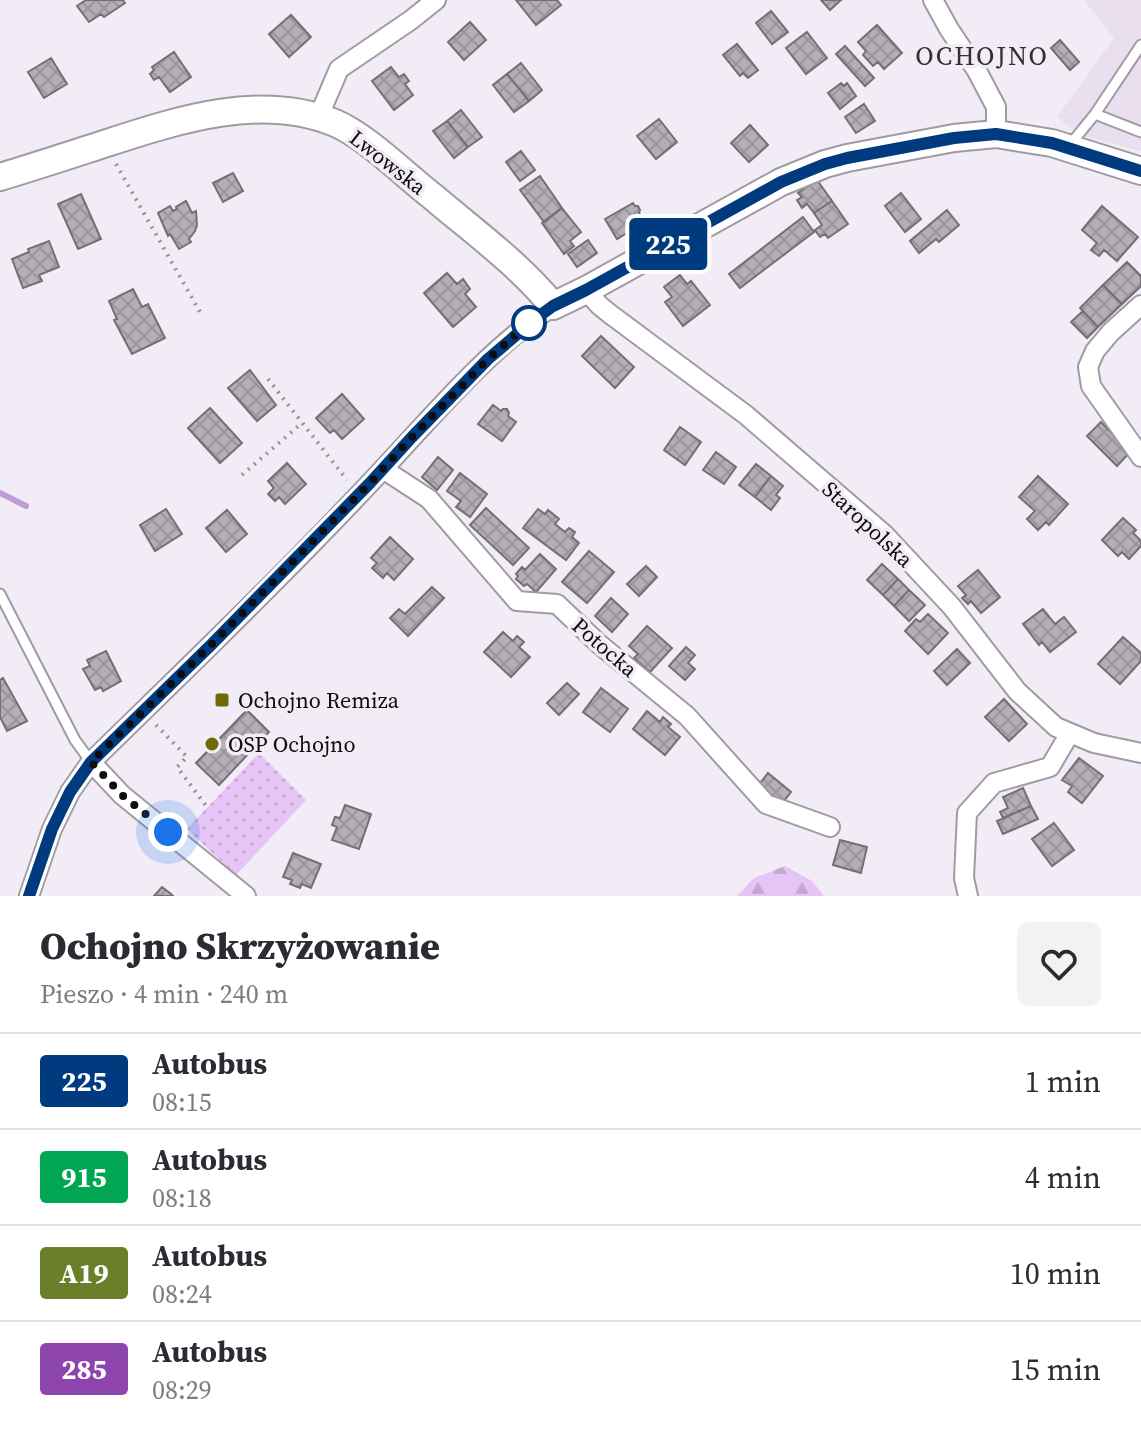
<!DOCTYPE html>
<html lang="pl">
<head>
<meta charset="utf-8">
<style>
	:root { --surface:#fff; --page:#f2f2f3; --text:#2b2b33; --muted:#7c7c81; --line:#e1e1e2 }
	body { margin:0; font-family:"Source Serif 4",serif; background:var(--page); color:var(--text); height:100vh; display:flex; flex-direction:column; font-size:30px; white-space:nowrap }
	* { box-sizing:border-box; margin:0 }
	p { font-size:26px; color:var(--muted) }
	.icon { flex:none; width:44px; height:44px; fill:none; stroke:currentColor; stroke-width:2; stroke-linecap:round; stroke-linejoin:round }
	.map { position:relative; height:896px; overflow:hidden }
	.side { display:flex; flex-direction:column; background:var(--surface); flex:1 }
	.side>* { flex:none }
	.badge { padding:0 16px; border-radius:6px; font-size:28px; line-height:52px }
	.you { position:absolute; width:40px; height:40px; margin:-20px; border:6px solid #fff; border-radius:50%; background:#1a73e8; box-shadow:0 0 0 12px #1a73e833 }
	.map>.badge { position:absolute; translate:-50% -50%; box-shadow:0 0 0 4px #fff }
	.round { display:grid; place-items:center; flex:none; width:84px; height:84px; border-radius:12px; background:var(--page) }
	.overview { display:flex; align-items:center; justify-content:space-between; height:136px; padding:0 40px }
	h1 { font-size:38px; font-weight:800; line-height:60px }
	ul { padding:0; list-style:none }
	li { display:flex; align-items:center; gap:24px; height:96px; padding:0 40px; border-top:2px solid var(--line) }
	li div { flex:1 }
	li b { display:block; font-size:30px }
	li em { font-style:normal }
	li .badge { min-width:88px; font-weight:700; text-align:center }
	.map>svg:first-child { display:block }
	.built { fill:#eadfef }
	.forest { fill:url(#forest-firs) }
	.park { fill:url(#park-dots) }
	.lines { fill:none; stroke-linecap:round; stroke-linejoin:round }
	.stream { stroke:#c09dd1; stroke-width:6 }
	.building { fill:url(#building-cross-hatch); stroke:#746f77; stroke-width:2 }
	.lane-casing { stroke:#a09aa3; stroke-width:13 }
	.street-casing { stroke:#a09aa3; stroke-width:22 }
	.secondary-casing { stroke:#a09aa3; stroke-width:30 }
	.path { stroke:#959198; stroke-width:4; stroke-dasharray:2 6; stroke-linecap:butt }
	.lane { stroke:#fff; stroke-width:9 }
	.street { stroke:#fff; stroke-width:18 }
	.secondary { stroke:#fff; stroke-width:26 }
	.line-casing { stroke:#fff; stroke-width:18 }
	.line { stroke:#003b80; stroke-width:12 }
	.walk { stroke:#0f0d10; stroke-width:8; stroke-dasharray:0 14.4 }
	.stop-dot { fill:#fff; stroke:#003b80; stroke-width:4 }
	.poi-dot { fill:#706901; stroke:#f2ecf6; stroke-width:3 }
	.labels { text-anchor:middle; stroke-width:7; stroke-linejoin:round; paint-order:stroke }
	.street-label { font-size:22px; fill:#0f0d10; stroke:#f2ecf6 }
	.poi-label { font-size:22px; fill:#0f0d10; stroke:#f2ecf6; text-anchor:start }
	.quarter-label { font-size:26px; letter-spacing:2px; fill:#342f36; stroke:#f2ecf6 }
</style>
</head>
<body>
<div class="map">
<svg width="1141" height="896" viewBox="0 0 1141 896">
	<defs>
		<pattern id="forest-firs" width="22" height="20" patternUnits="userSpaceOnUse" patternTransform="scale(2)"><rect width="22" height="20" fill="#e6c4f6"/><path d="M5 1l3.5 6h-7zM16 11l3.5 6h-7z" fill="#c4a7d2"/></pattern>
		<pattern id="park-dots" width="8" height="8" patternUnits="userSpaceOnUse" patternTransform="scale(2)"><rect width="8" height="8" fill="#e6c4f6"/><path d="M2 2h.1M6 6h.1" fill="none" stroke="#c4a7d2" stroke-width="1.8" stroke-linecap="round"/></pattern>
		<pattern id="building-cross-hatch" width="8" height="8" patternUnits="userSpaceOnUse" patternTransform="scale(2)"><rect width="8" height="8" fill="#b4aeb7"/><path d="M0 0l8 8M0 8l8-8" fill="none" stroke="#9a949c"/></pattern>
	</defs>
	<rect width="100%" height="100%" fill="#f2ecf6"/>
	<!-- built -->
	<path class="built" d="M1084,0H1141V151L1080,135L1057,117L1114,38Z"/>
	<!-- forest -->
	<path class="forest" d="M785,866L812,881L824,896H737L754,878Z"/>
	<!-- park -->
	<path class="park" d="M259,753L306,800L236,875L187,829Z"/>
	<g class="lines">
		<!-- stream -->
		<path class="stream" d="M0,493L26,506"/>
	</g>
	<!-- building -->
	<path class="building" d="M86,0H123L125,3L104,17L101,14L89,22L77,6Z
		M516,0H557L561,5L536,25Z
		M821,0H841L830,10Z
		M771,11L788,32L772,44L756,23Z
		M291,15L311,37L289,57L269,34Z
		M470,22L486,40L464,60L448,42Z
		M877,25L902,53L884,69L878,62L873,66L863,55L866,51L858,42Z
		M807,32L827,58L806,74L786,48Z
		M1060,40L1079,62L1070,70L1051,48Z
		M737,44L758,70L748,78L743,73L740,76L723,55Z
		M845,46L874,78L865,86L836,54Z
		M174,52L191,77L170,92L159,77L154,80L150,74L154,70L152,67Z
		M51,58L67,84L44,98L28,72Z
		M521,63L542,90L529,101L507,74Z
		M391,67L399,77L404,74L409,81L405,84L413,95L394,110L372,81Z
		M507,74L529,101L514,112L493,85Z
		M841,83L844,86L847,83L856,96L840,109L828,93Z
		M864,104L875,121L856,133L845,117Z
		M461,110L482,137L468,147L447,121Z
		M659,119L677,142L656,159L637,136Z
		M447,121L468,147L454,158L433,131Z
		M750,125L768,145L749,162L731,143Z
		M521,151L535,170L520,181L506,162Z
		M233,173L243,191L223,202L213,183Z
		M540,176L562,208L544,222L520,190Z
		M817,180L832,201L814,213L807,204L802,208L797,200L802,197L798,193Z
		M901,193L921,219L905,232L885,206Z
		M81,194L101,239L78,249L58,204Z
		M186,201L192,213L196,211L197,225L195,231L189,239L191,242L179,249L170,234L168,236L158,213L170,206L173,211L177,209L176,207Z
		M832,201L848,224L828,238L825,234L820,237L815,230L822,225L814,213Z
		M633,203L635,206H638L640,210L639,213L645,222L617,239L605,219Z
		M1102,206L1138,237L1117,261L1104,250L1099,256L1091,250L1097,243L1082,230Z
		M562,208L581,232L570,241L574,246L564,254L542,223Z
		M947,210L959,225L939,242L936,239L919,253L910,241Z
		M803,217L814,232L740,288L729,274Z
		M588,240L597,253L577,267L568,254Z
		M49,241L59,267L39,275L42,281L23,288L12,259L29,252L28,249Z
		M1127,262L1141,276V286L1122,304L1103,285Z
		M447,273L457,284L463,279L470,289L465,294L476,307L453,327L424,293Z
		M680,275L687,284L691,281L710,305L683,326L665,302L672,297L664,287Z
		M1103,285L1122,304L1098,327L1080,308Z
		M133,289L142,307L148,304L165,338L132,354L114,320L117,319L109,301Z
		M1083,311L1098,327L1087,338L1071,322Z
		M601,336L634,367L615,388L582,356Z
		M250,370L276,405L257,421L228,388Z
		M342,394L364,419L342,439L334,430L330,433L316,418Z
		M493,405L501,411L503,409H507L509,413L508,416L516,422L502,441L478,424Z
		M210,408L242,443L220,463L188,428Z
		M1101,422L1130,452L1117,466L1087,436Z
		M680,427L701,442L685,465L664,450Z
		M716,452L736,467L724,484L703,470Z
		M438,457L453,470L437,490L422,477Z
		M287,463L306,484L285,504L279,497L275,501L268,494L274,488L268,481Z
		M756,464L771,476L755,497L739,485Z
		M460,473L487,494L470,517L456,507L461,501L447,491Z
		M771,476L783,486L776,495L780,498L771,510L755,497Z
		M1038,476L1068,504L1049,525L1046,522L1038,530L1027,519L1035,511L1019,497Z
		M486,508L529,548L513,565L470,525Z
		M166,509L182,534L155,551L140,525Z
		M538,509L545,514L548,510L559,519L555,524L565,532L569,528L575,532L572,537L579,543L566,560L523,528Z
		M227,510L247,534L226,552L206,528Z
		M1123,518L1136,530L1133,533L1141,541V546L1129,559L1122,552L1118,556L1102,540Z
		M390,537L413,559L394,580L387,573L383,578L372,568L377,563L371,558Z
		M589,551L614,572L587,603L562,582Z
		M540,554L556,569L536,592L527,584L524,586L516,579L518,576L516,574L522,567L525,570Z
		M882,564L898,579L883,595L867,580Z
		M646,566L657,577L639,596L627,584Z
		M978,570L1000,597L981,613L971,601L968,604L962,598L966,595L958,586Z
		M898,579L909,590L894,606L883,595Z
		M432,587L444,598L408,636L390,618L399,609L405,614Z
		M909,590L925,605L909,621L894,606Z
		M611,598L628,614L612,632L595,616Z
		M1043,609L1055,624L1064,617L1076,632L1050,652L1042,642L1039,645L1023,624Z
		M928,614L948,633L928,654L905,631L916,619L920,622Z
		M647,626L672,648L650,672L634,658L638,654L629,646Z
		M503,632L513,641L517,636L524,642L519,647L530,657L511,677L484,652Z
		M1123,637L1141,653V661L1120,684L1098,664Z
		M686,647L695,655L688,663L695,669L685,680L669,666Z
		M957,649L970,663L947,685L934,671Z
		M106,651L121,681L103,691L101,687L95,690L83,669L90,666L87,660Z
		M3,678L27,721L7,731L0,717V680Z
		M567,683L579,694L559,715L547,703Z
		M601,688L628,709L610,732L583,712Z
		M1004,699L1027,724L1009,741L985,717Z
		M247,710L269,732L219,785L196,763Z
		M647,711L660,722L663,717L671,724L668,727L680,737L665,755L633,729Z
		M1079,758L1103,776L1082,803L1068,792L1072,786L1062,780Z
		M768,773L791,792L781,805L757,787Z
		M1023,788L1031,806L1003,818L1000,812L1008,808L1003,797Z
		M345,805L371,814L359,849L332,840L337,827L332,825L335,817L340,818Z
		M1031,806L1038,819L1003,834L997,821Z
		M1054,823L1074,850L1052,866L1032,839Z
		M840,840L867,847L861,873L833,865Z
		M293,853L321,864L311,888L302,884L300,888L290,884L292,880L283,877Z
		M162,887L171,894L173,896H154Z"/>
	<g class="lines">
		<!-- lane casing -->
		<g class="lane-casing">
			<path id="lane" d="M1095,114L1141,132
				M1069,146L1095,114L1141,45
				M0,594L75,740L91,762"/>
		</g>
		<!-- street casing -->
		<g class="street-casing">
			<path id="street" d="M933,0L949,29L977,71L996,107V134
				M318,118L339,69L411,20L436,0
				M586,290L599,305L610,314L746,415L884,534L952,607L1017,691L1056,727L1094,743L1141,753
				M1141,305L1111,332L1095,351L1088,367L1091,386L1141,457
				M383,469L429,499L517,601L557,604L599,644L687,716L766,804L830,827
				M91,762L122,795L246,896
				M29,896L52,829L70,792L91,762C185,670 280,579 370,483C428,422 482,354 553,306
				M968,896L964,878L967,813L994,783L1050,767L1070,733"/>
		</g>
		<!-- secondary casing -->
		<g class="secondary-casing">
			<path id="secondary" d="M0,177C37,166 73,154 110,142C181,119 262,93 335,123C366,136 405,175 432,196C473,231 519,264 553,306L586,290L781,182L825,164L847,158L954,138L996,134L1052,143L1141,171"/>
		</g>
		<!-- path -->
		<path class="path" d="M116,164L200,312
			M268,379L347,480
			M242,475L302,423
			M156,725L187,757L177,767L207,807"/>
		<!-- lane -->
		<use href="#lane" class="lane"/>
		<!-- street -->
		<use href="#street" class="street"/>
		<!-- secondary -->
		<use href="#secondary" class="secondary"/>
	</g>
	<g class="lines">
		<!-- line casing -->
		<g class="line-casing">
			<path id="line" d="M29,896L52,829L70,792L91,762L211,645L370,483L412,437L488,359L535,319L553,306L586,290L781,182L825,164L847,158L954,138L996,134L1052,143L1141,171"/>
		</g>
		<!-- line -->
		<use href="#line" class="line"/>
		<!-- walk -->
		<path class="walk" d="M168,832L122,795L91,762L211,645L370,483L412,437L488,359L529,323"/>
	</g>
	<!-- markers -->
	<circle class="stop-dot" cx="529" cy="323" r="16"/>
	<g class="poi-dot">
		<rect x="214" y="692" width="16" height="16" rx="4"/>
		<circle cx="212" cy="744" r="8"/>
	</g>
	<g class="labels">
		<!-- street labels -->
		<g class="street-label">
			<text transform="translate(388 162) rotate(38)" y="8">Lwowska</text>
			<text transform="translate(868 524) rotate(43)" y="8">Staropolska</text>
			<text transform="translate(605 647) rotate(41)" y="8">Potocka</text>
		</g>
		<!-- poi labels -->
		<g class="poi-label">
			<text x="238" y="708">Ochojno Remiza</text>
			<text x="228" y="752">OSP Ochojno</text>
		</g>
		<!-- quarter labels -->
		<g class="quarter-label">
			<text x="982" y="65">OCHOJNO</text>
		</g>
	</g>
</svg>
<div class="you" style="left:168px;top:832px"></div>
<b class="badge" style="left:668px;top:244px;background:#003b80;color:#fff">225</b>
</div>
<section class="side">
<div class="overview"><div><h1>Ochojno Skrzyżowanie</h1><p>Pieszo · 4 min · 240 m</p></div><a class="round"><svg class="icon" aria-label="heart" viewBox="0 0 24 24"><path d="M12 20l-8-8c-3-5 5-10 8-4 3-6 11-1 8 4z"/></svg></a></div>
<ul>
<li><span class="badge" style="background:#003b80;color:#fff">225</span><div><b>Autobus</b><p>08:15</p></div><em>1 min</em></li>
<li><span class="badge" style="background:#00a651;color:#fff">915</span><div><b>Autobus</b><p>08:18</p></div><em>4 min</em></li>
<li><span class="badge" style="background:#6b7e29;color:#fff">A19</span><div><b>Autobus</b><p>08:24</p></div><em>10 min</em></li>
<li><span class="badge" style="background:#8e44ad;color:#fff">285</span><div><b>Autobus</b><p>08:29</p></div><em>15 min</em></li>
</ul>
</section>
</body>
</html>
